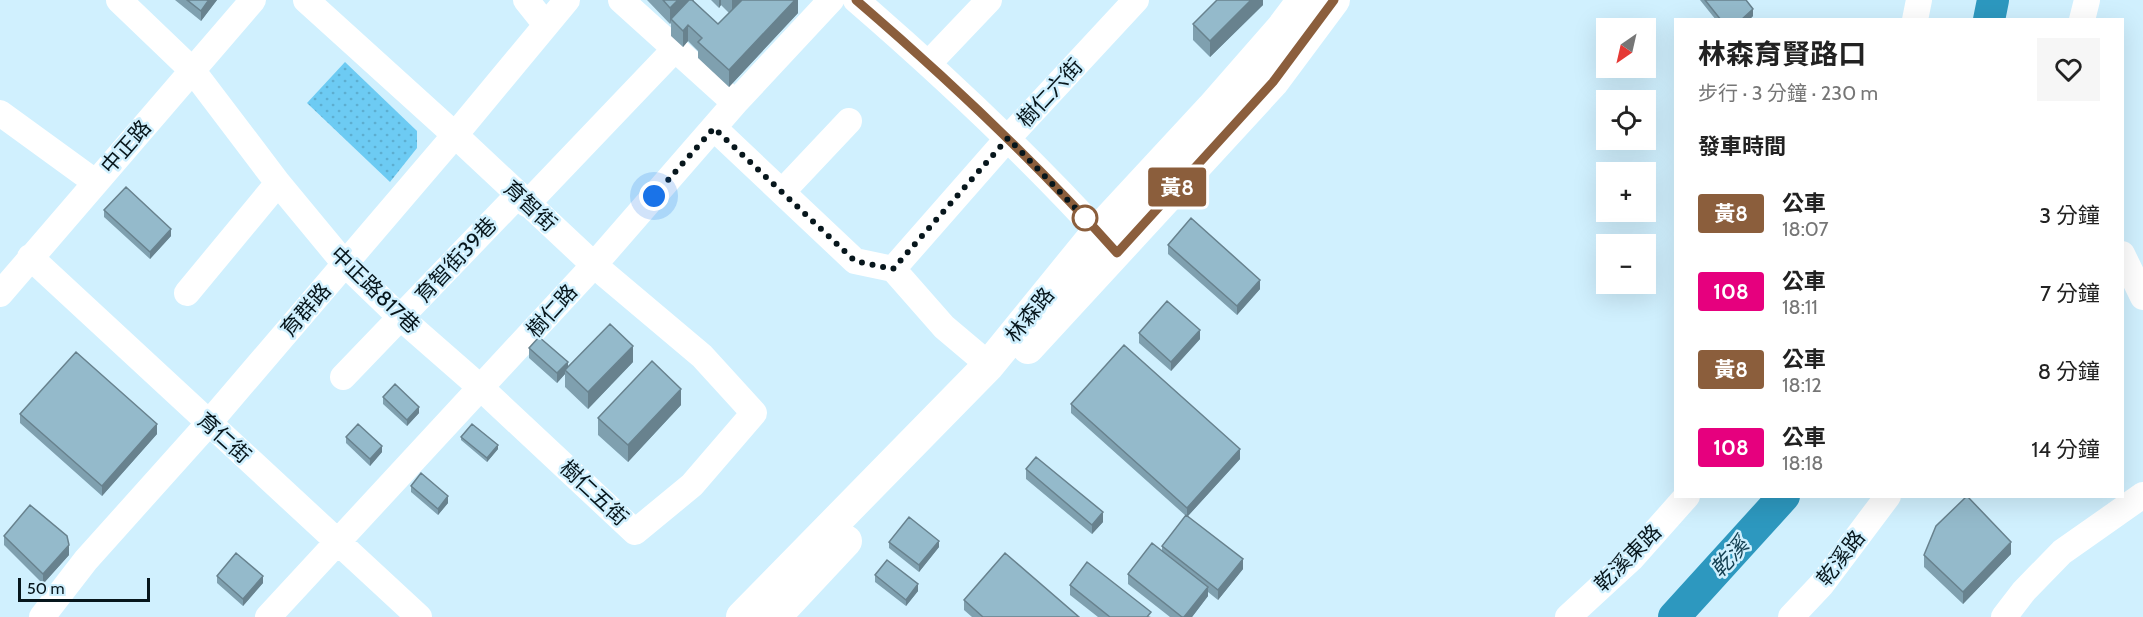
<!DOCTYPE html>
<html lang="zh-TW">
<head>
<meta charset="utf-8">
<style>
	:root { --surface:#fff; --page:#f6f6f6; --text:#222; --muted:#767676 }
	body { margin:0; font-family:Cabin,"Noto Sans TC",sans-serif; background:var(--page); color:var(--text); height:100vh; display:flex; flex-direction:column; font-size:22px; white-space:nowrap }
	* { box-sizing:border-box; margin:0 }
	p { font-size:20px; color:var(--muted) }
	.icon { flex:none; width:33px; height:33px; fill:none; stroke:currentColor; stroke-width:2; stroke-linecap:round; stroke-linejoin:round }
	.map { position:relative; flex:1; overflow:hidden }
	.side { position:absolute; left:1674px; top:18px; width:450px; height:480px; display:flex; flex-direction:column; background:var(--surface); border-radius:0px; box-shadow:0 6px 24px #0002 }
	.side>* { flex:none }
	.badge { padding:0 12px; border-radius:4px; font-size:21px; line-height:39px }
	.needle { width:39px; rotate:214deg }
	.buttons { position:absolute; left:1596px; top:18px; display:grid; gap:12px }
	.buttons a { display:grid; place-items:center; width:60px; height:60px; border-radius:0px; background:var(--surface); box-shadow:0 6px 24px #0002; font-size:30px }
	.scale { position:absolute; left:18px; bottom:15px; width:132px; box-sizing:border-box; padding-left:6px; border:3px solid #07161c; border-top:0; font-size:16px; line-height:21px; white-space:nowrap; color:#07161c; -webkit-text-stroke:4px #d0f0fe; paint-order:stroke }
	.you { position:absolute; width:30px; height:30px; margin:-15px; border:4px solid #fff; border-radius:50%; background:#1a73e8; box-shadow:0 0 0 9px #1a73e833 }
	.map>.badge { position:absolute; translate:-50% -50%; box-shadow:0 0 0 3px #fff }
	h2 { padding:0 24px; font-size:22px; line-height:54px }
	.round { display:grid; place-items:center; flex:none; width:63px; height:63px; border-radius:0px; background:var(--page) }
	.summary { display:flex; align-items:center; justify-content:space-between; height:102px; padding:0 24px }
	h1 { font-size:28px; font-weight:700; line-height:45px }
	ul { padding:0; list-style:none }
	li { display:flex; align-items:center; gap:18px; height:78px; padding:0 24px }
	li div { flex:1 }
	li b { display:block; font-size:22px }
	li em { font-style:normal }
	li .badge { min-width:66px; font-weight:700; text-align:center }
	.map>svg:first-child { display:block }
	.green { fill:url(#green-dots) }
	.lines { fill:none; stroke-linecap:round; stroke-linejoin:round }
	.river { stroke:#2d98bf; stroke-width:32 }
	.minor { stroke:#fff; stroke-width:26 }
	.major { stroke:#fff; stroke-width:32 }
	.wall { fill:#7fa0af }
	.shaded-wall { fill:#68828e }
	.building { fill:#94bacb; stroke:#68828e; stroke-width:1.5 }
	.line-casing { stroke:#fff; stroke-width:14 }
	.line { stroke:#8b5e3c; stroke-width:9 }
	.walk { stroke:#07161c; stroke-width:6; stroke-dasharray:0 10.8 }
	.stop-dot { fill:#fff; stroke:#8b5e3c; stroke-width:3 }
	.labels { text-anchor:middle; stroke-width:5; stroke-linejoin:round; paint-order:stroke }
	.street-label { font-size:21px; fill:#07161c; stroke:#d0f0fe }
	.water-label { font-size:22px; font-style:italic; fill:#144052; stroke:#d0f0fe }
</style>
</head>
<body>
<div class="map">
<svg width="2143" height="617" viewBox="0 0 2143 617">
	<defs>
		<pattern id="green-dots" width="8" height="8" patternUnits="userSpaceOnUse" patternTransform="scale(1.5)"><rect width="8" height="8" fill="#6dcbf3"/><path d="M2 2h.1M6 6h.1" fill="none" stroke="#5daed0" stroke-width="1.8" stroke-linecap="round"/></pattern>
	</defs>
	<rect width="100%" height="100%" fill="#d0f0fe"/>
	<!-- green -->
	<path class="green" d="M345,62L417,131V148L390,182L307,103Z"/>
	<g class="lines">
		<!-- river -->
		<path class="river" d="M1989,20L1993,0
			M1674,617L1784,496"/>
		<!-- minor -->
		<path class="minor" d="M119,0L193,71L278,183L345,264L401,318L481,388L635,532L692,485L754,413L702,356L594,265L455,135L306,0
			M526,0L546,25
			M621,0L735,103
			M856,0C945,77 1031,158 1110,245
			M1915,20L1919,0
			M2082,20L2087,0
			M929,63L989,0
			M0,113L95,182
			M714,128L855,261L893,269L1008,138L1136,0
			M782,192L849,121
			M527,204L675,49
			M2122,254L2143,297
			M30,257L419,617
			M893,269L944,327L989,365
			M187,293L278,183
			M0,294L253,0
			M343,377L518,195
			M42,617L86,560L208,424L455,135L567,0
			M268,617L594,265L735,103L831,0
			M1568,617L1631,559L1687,496
			M1791,617L1822,584L1888,496
			M2004,617L2024,591L2062,552L2143,495"/>
		<!-- major -->
		<path class="major" d="M1028,348L1273,82L1334,0
			M742,617L989,365L1098,231L1212,108L1282,28L1303,0
			M775,617L846,541"/>
	</g>
	<!-- wall -->
	<path class="wall" d="M175,0H217L201,21Z
		M647,0H694L693,1L718,24L729,13L721,5L719,8L711,0H798V13L729,87L698,58V51L688,41L683,47L671,36V23L670,24Z
		M1263,0V5L1210,57L1193,40V24Z
		M1700,0H1746L1753,16L1749,20H1716Z
		M104,210L171,236L150,259L104,217Z
		M1168,245L1260,289L1237,315L1168,254Z
		M1139,333L1200,339L1171,371L1139,343Z
		M529,348L568,368L633,362L588,409L565,387V374L557,383L529,358Z
		M383,397L419,413L407,426L383,404Z
		M1071,404L1240,459L1188,516L1243,569L1218,600L1208,592V596L1192,617H1170L1128,584V574L1162,551V546L1186,516L1071,413Z
		M681,405L628,462L598,435V418Z
		M20,414L157,434L102,496L20,423Z
		M346,437L382,452L370,466L346,443Z
		M461,437L498,449L487,462L461,440Z
		M1026,469L1103,522L1092,534L1026,479Z
		M411,486L448,503L438,515L411,492Z
		M4,536L69,555L43,584L4,545Z
		M889,542L939,547L919,572L889,548Z
		M2011,554L1963,604L1924,567V555Z
		M875,575L918,591L906,606L875,582Z
		M217,576L263,583L243,606L217,583Z
		M1070,585L1151,617H1098L1070,595Z
		M964,600L1079,617H972L964,610Z"/>
	<!-- shaded-wall -->
	<path class="shaded-wall" d="M208,0H217L201,21V11L208,1Z
		M678,0H694L673,21L671,19L670,24V8Z
		M719,0H721V5L719,8Z
		M732,0H741V5L732,15Z
		M795,0H798V13L729,87V70Z
		M1251,0H1263V5L1210,57V41Z
		M1753,9V16L1749,20H1741Z
		M688,25V41L683,47V31Z
		M171,229V236L150,259V252Z
		M1260,280V289L1237,315V306Z
		M1200,330V339L1171,371V362Z
		M633,346V362L588,409V392Z
		M568,362V372L565,370V374L557,383V373Z
		M681,389V405L628,462V445Z
		M419,407V413L407,426V420Z
		M157,424V434L102,496V486Z
		M498,445V449L487,462V458Z
		M382,446V452L370,466V459Z
		M1240,449V459L1187,517V508Z
		M448,496V503L438,515V509Z
		M1103,512V522L1092,534V525Z
		M939,541V547L919,572V565Z
		M2011,542V554L1963,604V592Z
		M69,545V555L43,584V574Z
		M1243,559V569L1218,600V590Z
		M263,576V583L243,606V599Z
		M918,584V591L906,606V600Z
		M1208,587V596L1192,617H1184Z"/>
	<!-- building -->
	<path class="building" d="M187,0H207L208,1L201,11Z
		M663,0H678L670,8Z
		M689,0H692L718,24L742,0H795L729,70L698,42L702,38L688,25L683,31L671,19Z
		M1217,0H1251L1210,41L1193,24Z
		M1705,0H1746L1753,9L1741,20H1721Z
		M126,187L171,229L150,252L104,210Z
		M1191,218L1260,280L1237,306L1168,245Z
		M1167,301L1200,330L1171,362L1139,333Z
		M610,324L633,346L588,392L565,370Z
		M539,337L568,362L557,373L529,348Z
		M1124,345L1240,449L1187,508L1071,404Z
		M76,352L157,424L102,486L20,414Z
		M652,361L681,389L628,445L598,418Z
		M395,384L419,407L407,420L383,397Z
		M358,424L382,446L370,459L346,437Z
		M472,424L498,445L487,458L461,437Z
		M1036,457L1103,512L1092,525L1026,469Z
		M421,473L448,496L438,509L411,486Z
		M1967,496L2011,542L1963,592L1924,555L1936,526Z
		M30,505L67,536L69,545L43,574L4,536Z
		M1186,515L1243,559L1218,590L1162,546Z
		M909,517L939,541L919,565L889,542Z
		M1152,543L1208,587L1184,617H1182L1128,574Z
		M236,553L263,576L243,599L217,576Z
		M1005,553L1079,617H983L964,600Z
		M887,560L918,584L906,600L875,575Z
		M1087,562L1151,612L1147,617H1110L1070,585Z"/>
	<g class="lines">
		<!-- line casing -->
		<g class="line-casing">
			<path id="line" d="M856,0C948,79 1036,162 1117,253L1273,82L1334,0"/>
		</g>
		<!-- line -->
		<use href="#line" class="line"/>
		<!-- walk -->
		<path class="walk" d="M654,196L714,128L855,261L893,269L1008,138L1085,218"/>
	</g>
	<!-- markers -->
	<circle class="stop-dot" cx="1085" cy="218" r="12"/>
	<g class="labels">
		<!-- street labels -->
		<g class="street-label">
			<text transform="translate(1050 93) rotate(-47)" y="7">樹仁六街</text>
			<text transform="translate(126 147) rotate(-49)" y="7">中正路</text>
			<text transform="translate(530 206) rotate(43)" y="7">育智街</text>
			<text transform="translate(456 260) rotate(-47)" y="7">育智街39巷</text>
			<text transform="translate(375 290) rotate(44)" y="7">中正路817巷</text>
			<text transform="translate(306 310) rotate(-49)" y="7">育群路</text>
			<text transform="translate(552 311) rotate(-48)" y="7">樹仁路</text>
			<text transform="translate(1030 315) rotate(-51)" y="7">林森路</text>
			<text transform="translate(224 438) rotate(42)" y="7">育仁街</text>
			<text transform="translate(594 493) rotate(43)" y="7">樹仁五街</text>
			<text transform="translate(1628 558) rotate(-45)" y="7">乾溪東路</text>
			<text transform="translate(1841 558) rotate(-52)" y="7">乾溪路</text>
		</g>
		<!-- water labels -->
		<g class="water-label">
			<text transform="translate(1729 557) rotate(-48)" y="8">乾溪</text>
		</g>
	</g>
</svg>
<div class="buttons">
<a><svg class="needle" viewBox="-14 -14 28 28"><path d="M0-13l5 13h-10z" fill="#e53935"/><path d="M0 13l5-13h-10z" fill="#767676"/></svg></a>
<a><svg class="icon" aria-label="locate" viewBox="0 0 24 24"><circle cx="12" cy="12" r="6"/><path d="M12 2v4M12 18v4M2 12h4M18 12h4"/></svg></a>
<a>+</a>
<a>−</a>
</div>
<div class="scale">50 m</div>
<div class="you" style="left:654px;top:196px"></div>
<b class="badge" style="left:1177px;top:187px;background:#8b5e3c;color:#fff">黃8</b>
<section class="side">
<div class="summary"><div><h1>林森育賢路口</h1><p>步行 · 3 分鐘 · 230 m</p></div><a class="round"><svg class="icon" aria-label="heart" viewBox="0 0 24 24"><path d="M12 20l-8-8c-3-5 5-10 8-4 3-6 11-1 8 4z"/></svg></a></div>
<h2>發車時間</h2>
<ul>
<li><span class="badge" style="background:#8b5e3c;color:#fff">黃8</span><div><b>公車</b><p>18:07</p></div><em>3 分鐘</em></li>
<li><span class="badge" style="background:#e6007e;color:#fff">108</span><div><b>公車</b><p>18:11</p></div><em>7 分鐘</em></li>
<li><span class="badge" style="background:#8b5e3c;color:#fff">黃8</span><div><b>公車</b><p>18:12</p></div><em>8 分鐘</em></li>
<li><span class="badge" style="background:#e6007e;color:#fff">108</span><div><b>公車</b><p>18:18</p></div><em>14 分鐘</em></li>
</ul>
</section>
</div>
</body>
</html>
